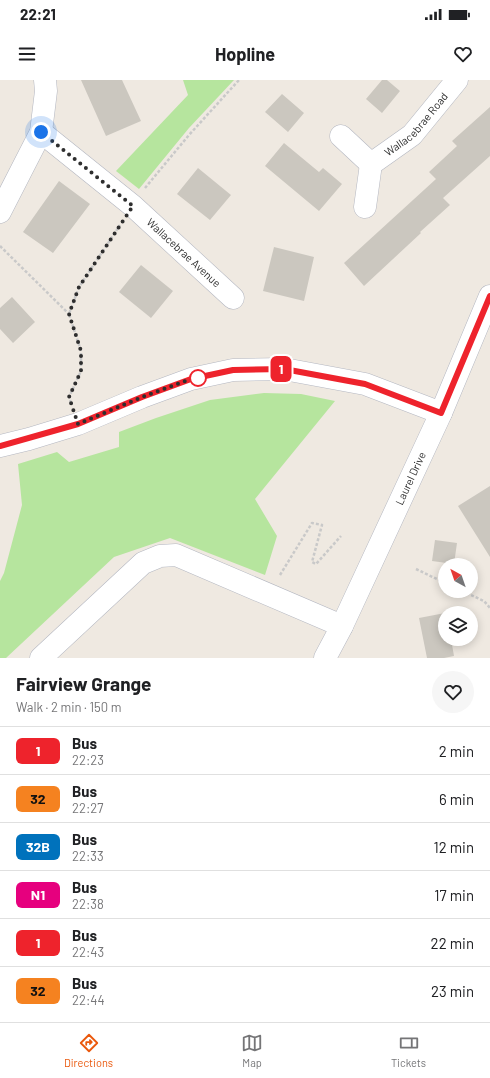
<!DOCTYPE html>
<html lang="en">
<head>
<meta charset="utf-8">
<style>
	:root { --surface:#fff; --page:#f6f6f6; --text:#202124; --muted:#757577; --line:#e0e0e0; --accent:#ea580c }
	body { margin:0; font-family:Barlow,sans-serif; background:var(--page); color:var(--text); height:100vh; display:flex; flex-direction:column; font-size:15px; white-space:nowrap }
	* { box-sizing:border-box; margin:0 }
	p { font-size:13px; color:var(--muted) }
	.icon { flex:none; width:22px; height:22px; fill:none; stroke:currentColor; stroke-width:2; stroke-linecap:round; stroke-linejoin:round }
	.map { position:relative; height:578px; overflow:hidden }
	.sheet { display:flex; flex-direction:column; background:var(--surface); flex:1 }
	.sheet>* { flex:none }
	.badge { padding:0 8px; border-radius:6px; font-size:14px; line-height:26px }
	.needle { width:26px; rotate:320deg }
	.tools { position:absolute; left:438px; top:478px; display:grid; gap:8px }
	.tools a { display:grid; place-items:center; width:40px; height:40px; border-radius:50%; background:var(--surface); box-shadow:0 2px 10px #0003; font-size:20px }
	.you { position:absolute; width:20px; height:20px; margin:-10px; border:3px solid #fff; border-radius:50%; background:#1a73e8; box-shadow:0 0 0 6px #1a73e833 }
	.map>.badge { position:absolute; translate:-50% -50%; box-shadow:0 0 0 2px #fff }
	.round { display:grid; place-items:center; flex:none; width:42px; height:42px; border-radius:21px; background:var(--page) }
	.overview { display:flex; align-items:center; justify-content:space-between; height:68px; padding:0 16px }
	h1 { font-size:19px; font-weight:700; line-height:30px }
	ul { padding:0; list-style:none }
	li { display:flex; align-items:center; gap:12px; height:48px; padding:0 16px; border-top:1px solid var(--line) }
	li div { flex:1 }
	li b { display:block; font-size:15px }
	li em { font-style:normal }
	li .badge { min-width:44px; font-weight:700; text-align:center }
	.status { display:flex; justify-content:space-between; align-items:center; height:28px; padding:0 20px; background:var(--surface); direction:ltr }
	.status svg { height:11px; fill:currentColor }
	header { display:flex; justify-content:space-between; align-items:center; height:52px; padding:0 16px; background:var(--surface); font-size:18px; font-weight:700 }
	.tab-bar { display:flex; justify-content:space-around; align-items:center; height:56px; border-top:1px solid var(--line); background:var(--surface); font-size:11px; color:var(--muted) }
	.tab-bar a { display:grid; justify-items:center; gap:2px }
	.tab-bar .selected { color:var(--accent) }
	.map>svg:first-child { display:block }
	.green { fill:#b6e59e }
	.building { fill:#cbc7bf }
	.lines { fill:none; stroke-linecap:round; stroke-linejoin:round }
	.minor-casing { stroke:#b4b7c1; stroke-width:23 }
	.path { stroke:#c9c9c9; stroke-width:2.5; stroke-dasharray:3 2; stroke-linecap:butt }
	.minor { stroke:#fff; stroke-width:22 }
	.line-casing { stroke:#fff; stroke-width:9 }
	.line { stroke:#ee232c; stroke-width:6 }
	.walk { stroke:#2e2e2e; stroke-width:4; stroke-dasharray:0 7.2 }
	.stop-dot { fill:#fff; stroke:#ee232c; stroke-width:2 }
	.labels { text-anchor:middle; stroke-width:4; stroke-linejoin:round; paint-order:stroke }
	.street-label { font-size:11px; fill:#2e2e2e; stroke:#fff }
</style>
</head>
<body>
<div class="status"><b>22:21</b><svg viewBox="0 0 49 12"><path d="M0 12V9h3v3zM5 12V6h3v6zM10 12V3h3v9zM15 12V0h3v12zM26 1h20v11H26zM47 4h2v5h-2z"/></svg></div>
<header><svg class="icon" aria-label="menu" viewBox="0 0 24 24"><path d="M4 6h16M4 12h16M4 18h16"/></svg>Hopline<svg class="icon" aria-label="heart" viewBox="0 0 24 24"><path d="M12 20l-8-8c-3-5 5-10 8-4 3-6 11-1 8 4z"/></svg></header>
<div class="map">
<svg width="490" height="578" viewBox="0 0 490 578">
	<rect width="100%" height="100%" fill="#efe9e1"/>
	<!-- green -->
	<path class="green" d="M183,0H234L189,48L139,109L116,91L188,15Z
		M264,313L301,314L335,321L255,419L277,456L265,495L170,458L114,477L6,578H0V501L4,493L22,425L18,384L57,372L69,382L119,367V352L156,338L210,320Z"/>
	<!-- building -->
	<path class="building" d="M81,0H122L141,41L106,56Z
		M382,0H387L400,11L382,33L366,19Z
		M282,14L304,33L288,52L265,32Z
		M490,27V76L443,118L450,125L420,152L421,153L364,206L344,183L436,99L429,92L457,66L452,61Z
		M284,63L319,92L323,88L342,104L319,131L265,86Z
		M198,88L231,115L210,140L177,114Z
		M59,101L90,124L53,173L23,152Z
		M274,167L314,177L304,221L263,211Z
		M141,185L173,211L151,238L119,212Z
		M12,217L35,242L13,263L0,249V228Z
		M490,406V477L458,426Z
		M435,460L457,463L454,484L432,481Z
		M445,533V559H451L454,576L444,578H427L419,538Z"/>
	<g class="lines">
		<!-- minor casing -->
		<g class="minor-casing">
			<g id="minor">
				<path id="s1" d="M41,52L133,126L233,218"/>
				<path d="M341,56L371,84"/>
				<path id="s2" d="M365,127L371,84L412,55L457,0"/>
				<path d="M0,132L41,52L46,11L45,0"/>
				<path d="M0,366L29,359L78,344L142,317L191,299L233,290L284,289L365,304L441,333"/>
				<path d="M41,578L143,483L160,476L176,475L342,546"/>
				<path id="s3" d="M325,578L342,546L441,333L490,216"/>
			</g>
		</g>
		<!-- path -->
		<path class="path" d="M145,108L189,55L239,0
			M0,166L69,234
			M71,323L69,317L81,291V271L69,234L79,207L120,145
			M416,489L445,503
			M280,495L312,443L322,445L312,482L316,484L341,456
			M462,511L484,521L490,528"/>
		<!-- minor -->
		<use href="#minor" class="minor"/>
	</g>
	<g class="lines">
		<!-- line casing -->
		<g class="line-casing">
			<path id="line" d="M0,366L78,344L142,317L191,299L233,290L284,289L365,304L441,333L490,216"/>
		</g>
		<!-- line -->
		<use href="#line" class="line"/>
		<!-- walk -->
		<path class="walk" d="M41,52L133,126L79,207L69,234L81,271V291L69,317L78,344L142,317L191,299L198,298"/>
	</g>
	<!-- markers -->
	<circle class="stop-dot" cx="198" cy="298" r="8"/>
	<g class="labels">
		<!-- street labels -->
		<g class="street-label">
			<text dy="4" stroke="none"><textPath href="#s2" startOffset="104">Wallacebrae Road</textPath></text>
			<text dy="4" stroke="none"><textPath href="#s1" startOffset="187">Wallacebrae Avenue</textPath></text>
			<text dy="4" stroke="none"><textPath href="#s3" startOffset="199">Laurel Drive</textPath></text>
		</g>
	</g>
</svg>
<div class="tools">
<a><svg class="needle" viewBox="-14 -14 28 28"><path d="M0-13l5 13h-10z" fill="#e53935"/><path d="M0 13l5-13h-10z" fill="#757577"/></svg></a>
<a><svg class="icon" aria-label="layers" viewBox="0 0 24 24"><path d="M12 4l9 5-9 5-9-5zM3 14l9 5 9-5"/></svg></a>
</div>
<div class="you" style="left:41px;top:52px"></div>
<b class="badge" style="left:281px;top:289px;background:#ee232c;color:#fff">1</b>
</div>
<section class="sheet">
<div class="overview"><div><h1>Fairview Grange</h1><p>Walk · 2 min · 150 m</p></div><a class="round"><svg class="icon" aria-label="heart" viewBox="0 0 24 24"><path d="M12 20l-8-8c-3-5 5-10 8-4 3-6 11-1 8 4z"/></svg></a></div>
<ul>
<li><span class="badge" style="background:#ee232c;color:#fff">1</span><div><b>Bus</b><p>22:23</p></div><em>2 min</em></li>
<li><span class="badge" style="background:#f58220;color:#111">32</span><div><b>Bus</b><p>22:27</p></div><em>6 min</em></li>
<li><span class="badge" style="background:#0072bc;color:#fff">32B</span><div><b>Bus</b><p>22:33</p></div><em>12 min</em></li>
<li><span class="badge" style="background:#e6007e;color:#fff">N1</span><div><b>Bus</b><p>22:38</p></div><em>17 min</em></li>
<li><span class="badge" style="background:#ee232c;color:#fff">1</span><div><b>Bus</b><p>22:43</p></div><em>22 min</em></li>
<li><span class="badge" style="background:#f58220;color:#111">32</span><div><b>Bus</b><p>22:44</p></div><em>23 min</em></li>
</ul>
</section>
<nav class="tab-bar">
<a class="selected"><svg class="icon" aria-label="directions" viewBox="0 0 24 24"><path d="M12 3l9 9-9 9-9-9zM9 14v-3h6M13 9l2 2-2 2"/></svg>Directions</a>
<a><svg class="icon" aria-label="map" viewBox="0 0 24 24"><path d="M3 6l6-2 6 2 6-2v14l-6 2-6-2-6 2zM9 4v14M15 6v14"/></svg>Map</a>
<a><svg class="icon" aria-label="tickets" viewBox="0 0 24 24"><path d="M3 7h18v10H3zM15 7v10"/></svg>Tickets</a>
</nav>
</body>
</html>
